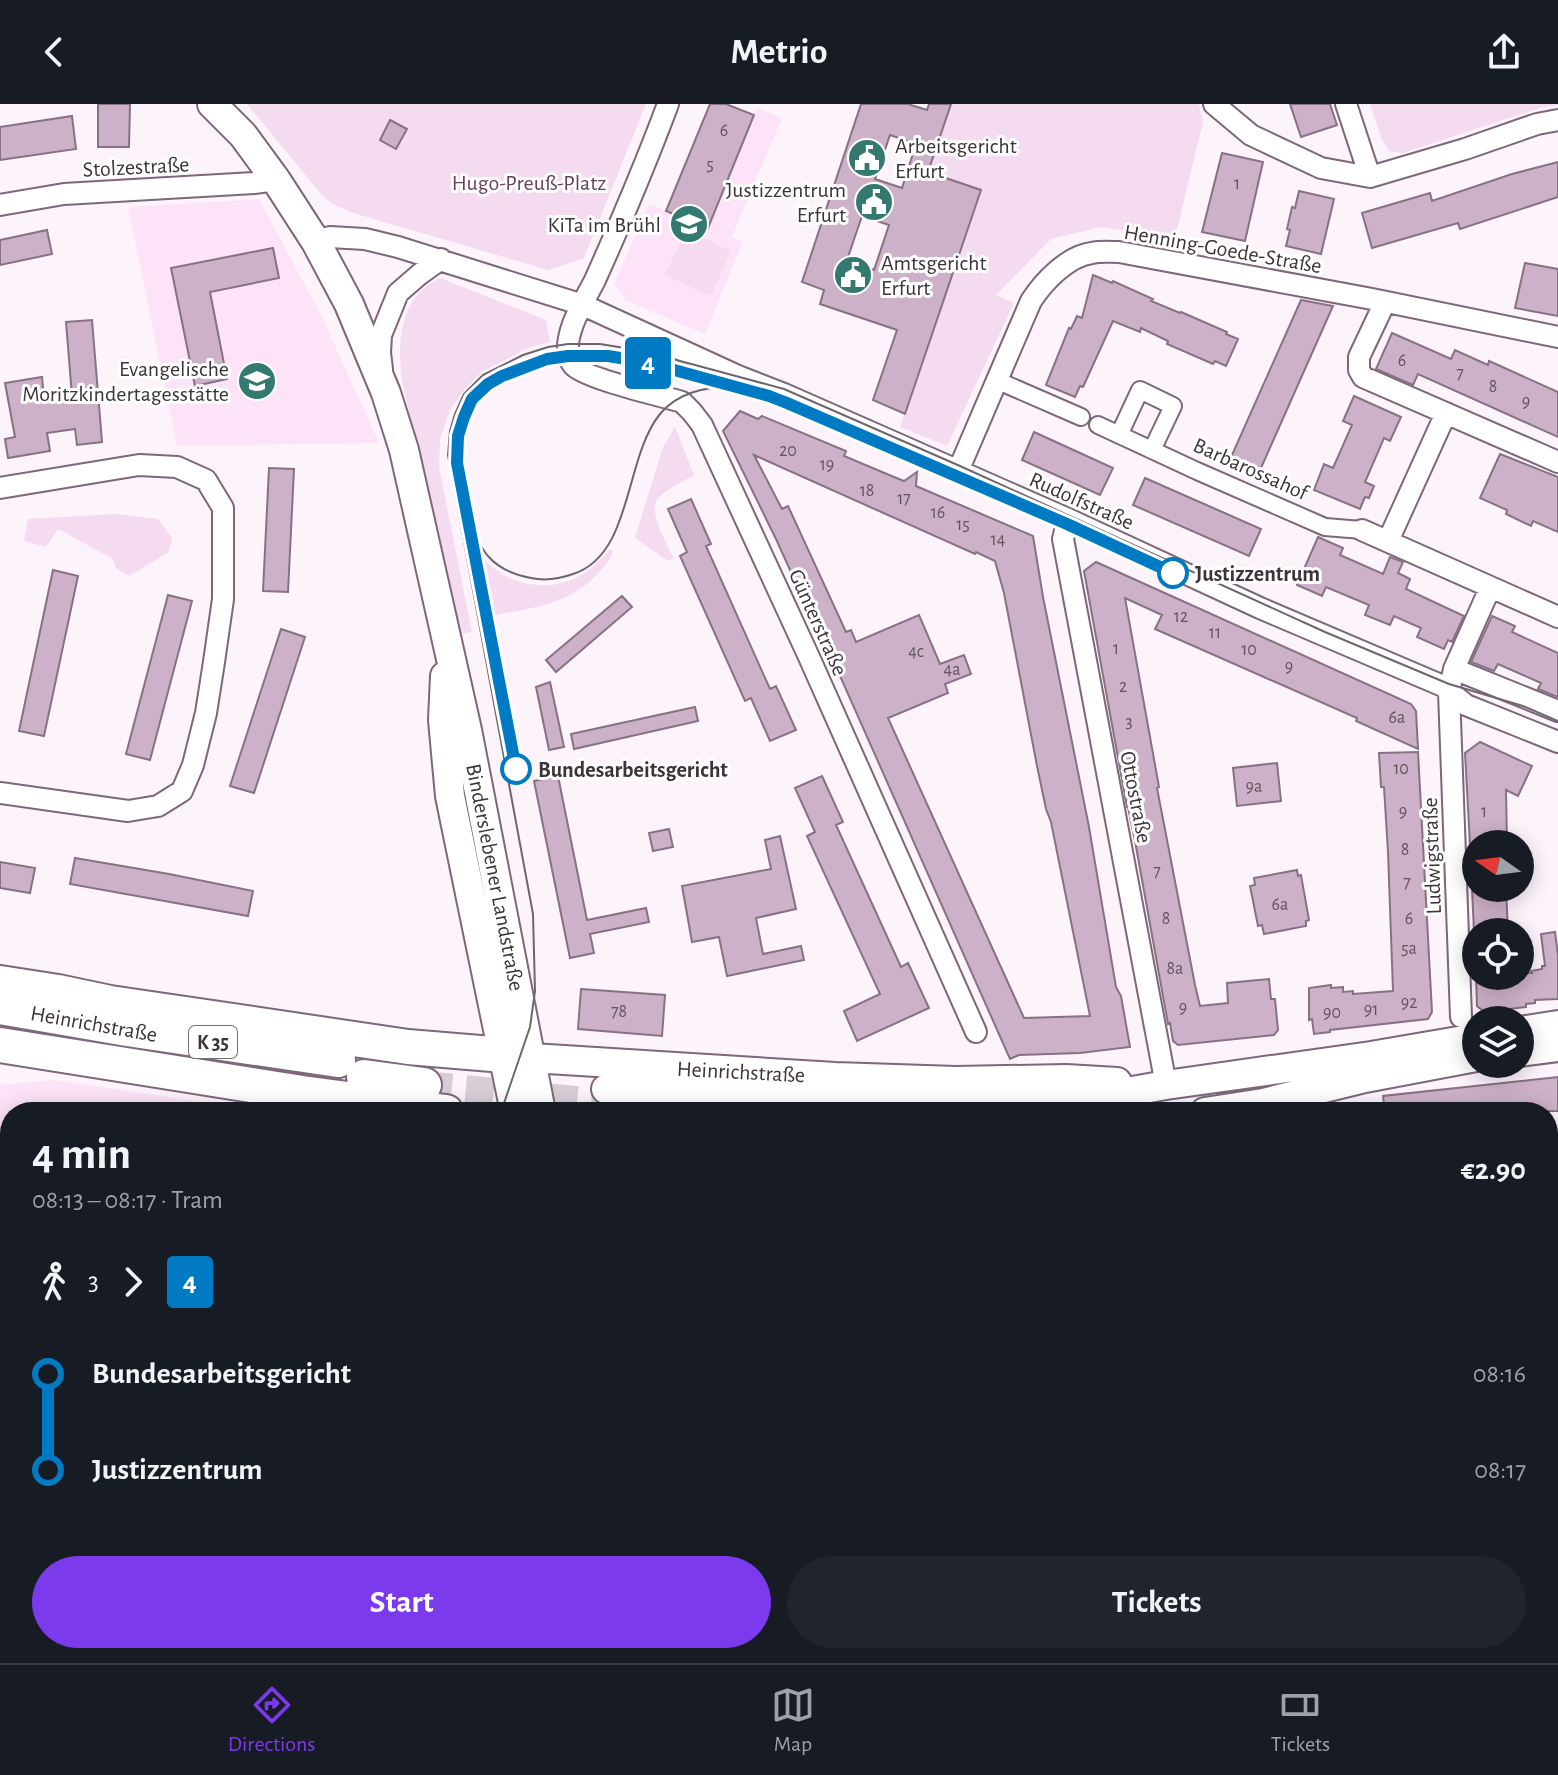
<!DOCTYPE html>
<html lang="en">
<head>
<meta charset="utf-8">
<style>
	:root { --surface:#171b24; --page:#20242c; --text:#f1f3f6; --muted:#9ea1a6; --line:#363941; --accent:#7c3aed }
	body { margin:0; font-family:"Alegreya Sans",sans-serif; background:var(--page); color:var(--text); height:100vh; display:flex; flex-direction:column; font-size:30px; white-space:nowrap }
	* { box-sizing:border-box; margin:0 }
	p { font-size:26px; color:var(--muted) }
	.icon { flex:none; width:44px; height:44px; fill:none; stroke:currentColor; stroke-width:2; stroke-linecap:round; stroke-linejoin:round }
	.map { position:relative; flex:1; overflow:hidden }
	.side { position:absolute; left:0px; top:998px; width:1558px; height:562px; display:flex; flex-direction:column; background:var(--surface); border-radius:32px 32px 0 0; box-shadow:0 4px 20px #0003 }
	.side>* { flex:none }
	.badge { padding:0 16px; border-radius:6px; font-size:28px; line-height:52px }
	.needle { width:52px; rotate:284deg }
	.controls { position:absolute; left:1462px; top:726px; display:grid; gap:16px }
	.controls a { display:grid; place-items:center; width:72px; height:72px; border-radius:50%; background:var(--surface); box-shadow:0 4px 20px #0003; font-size:40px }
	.map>.badge { position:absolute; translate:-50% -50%; box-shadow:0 0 0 4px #fff }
	.legs { display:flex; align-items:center; gap:12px; height:88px; padding:0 32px; font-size:26px }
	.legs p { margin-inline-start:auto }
	.summary { display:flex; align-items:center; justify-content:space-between; height:136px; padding:0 32px }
	h1 { font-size:44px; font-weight:700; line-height:60px }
	.cta { display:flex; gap:16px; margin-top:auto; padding:16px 32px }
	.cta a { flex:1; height:92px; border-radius:48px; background:var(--accent); color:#fff; font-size:32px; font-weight:700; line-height:92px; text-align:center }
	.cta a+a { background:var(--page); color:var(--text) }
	ul { padding:0 32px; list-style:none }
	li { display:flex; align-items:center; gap:28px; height:96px; font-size:30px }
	li i { display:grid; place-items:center; width:12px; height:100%; margin:0 10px; background:currentColor }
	li i::after { content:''; width:20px; height:20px; margin:-10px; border:6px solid; border-radius:50%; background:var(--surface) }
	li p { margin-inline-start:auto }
	li:first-child i { background:linear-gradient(#0000 50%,currentColor 0) }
	li:last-child i { background:linear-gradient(currentColor 50%,#0000 0) }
	header { display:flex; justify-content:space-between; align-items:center; height:104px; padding:0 32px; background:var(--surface); font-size:36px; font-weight:700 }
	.tab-bar { display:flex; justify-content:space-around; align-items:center; height:112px; border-top:2px solid var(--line); background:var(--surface); font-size:22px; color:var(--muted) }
	.tab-bar a { display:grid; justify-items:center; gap:4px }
	.tab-bar .current { color:var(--accent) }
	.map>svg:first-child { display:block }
	.built { fill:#fce3f7 }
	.green { fill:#f5dbf0 }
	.building { fill:#cdb1c8; stroke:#877183; stroke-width:2; fill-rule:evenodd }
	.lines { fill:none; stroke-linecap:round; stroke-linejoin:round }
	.secondary-tunnel { stroke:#d7cdd5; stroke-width:28; stroke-dasharray:28 14; stroke-linecap:butt }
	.pedestrian-casing { stroke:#7d6779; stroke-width:20 }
	.minor-casing { stroke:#7d6779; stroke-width:24 }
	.secondary-casing { stroke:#7d6779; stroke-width:32 }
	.trunk-casing { stroke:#7d6779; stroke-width:38 }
	.pedestrian { stroke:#fff; stroke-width:16 }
	.minor { stroke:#fff; stroke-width:20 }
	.secondary { stroke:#fff; stroke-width:28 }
	.trunk { stroke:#fff; stroke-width:34 }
	.tram { stroke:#6f666d; stroke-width:2 }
	.line-1-casing { stroke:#fff; stroke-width:18 }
	.line-1 { stroke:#007ac3; stroke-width:12 }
	.stop-1-dot { fill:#fff; stroke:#007ac3; stroke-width:4 }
	.labels { text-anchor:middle; stroke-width:6; stroke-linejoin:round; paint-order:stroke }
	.number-label { font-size:18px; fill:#61535e }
	.shield { fill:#fff; stroke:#777176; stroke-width:2 }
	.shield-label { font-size:20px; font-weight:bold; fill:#3d343b }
	.poi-label { font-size:22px; fill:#3d343b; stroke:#fff; text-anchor:end }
	.street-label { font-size:22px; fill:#3d343b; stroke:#fff }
	.park-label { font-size:22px; fill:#673f61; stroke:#fff }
	.stop-label { font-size:22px; font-weight:bold; fill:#3d343b; stroke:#fff; text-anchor:start }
</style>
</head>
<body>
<header><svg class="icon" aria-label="back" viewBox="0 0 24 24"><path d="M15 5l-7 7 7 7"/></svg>Metrio<svg class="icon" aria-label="share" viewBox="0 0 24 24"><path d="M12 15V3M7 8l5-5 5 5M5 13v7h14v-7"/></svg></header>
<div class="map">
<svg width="1558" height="1559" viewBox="0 0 1558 1559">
	<rect width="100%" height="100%" fill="#fdf3fb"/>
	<!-- built -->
	<path class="built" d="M710,0H726L753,11L757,4L782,14L732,133L743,138L705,230L625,196L614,180L649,100L666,107Z
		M259,95L323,215L379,339L177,342L128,103Z
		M54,976L269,1008H10V1284L8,1281L0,1280V981Z"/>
	<!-- green -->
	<path class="green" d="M247,0H646L584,154L548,166L350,108L331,99L321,90Z
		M951,0H1199L1203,18L1175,134L1101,123L1051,135L996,191L1014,199L947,342L900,323L981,86L948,75L908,129Z
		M1370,0H1558V1L1540,4L1403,49L1389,47L1382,36Z
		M686,126L731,147L711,192L665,171Z
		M440,174L546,216L550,238L528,244L482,268L464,286L450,306L440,335L439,363L472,528L458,530L402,276C397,237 400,192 440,174Z
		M675,323L694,371C684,377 663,387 657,396C648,408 668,442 674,455L668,457L635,434L663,343Z
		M117,410L158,415L172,434L169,448L129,472L116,464L113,455L58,425L46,443L24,437L28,415Z
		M610,445L613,447C611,456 605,461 599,468C571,500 533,504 495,511L483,455C492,463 503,472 514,476C554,490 585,476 610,445Z
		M1548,1156L1558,1212V1559H1167L1166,1550H1548Z"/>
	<!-- building -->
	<path class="building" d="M98,0H130L129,43H98Z
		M710,0H726L754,11L708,124L666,107Z
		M861,0H908L927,6L929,0H951L928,68L981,86L905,310L873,296L897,226L820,200L824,186L802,178ZM890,31L916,40L902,84L875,75ZM862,112L889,121L874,166L847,156Z
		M1290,0H1330L1337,21L1301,33Z
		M72,12L76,45L0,56V23Z
		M390,16L407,25L396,45L380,36Z
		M1222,49L1263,58L1245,137L1202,128Z
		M1558,58V93L1460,125L1458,119L1372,144L1362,109L1430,89L1432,97L1512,70Z
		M1299,87L1334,95L1321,150L1286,142L1290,126L1287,125L1292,103L1295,104Z
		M47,126L52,150L0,161V136Z
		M273,144L279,174L210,188L227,275L195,282L171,164Z
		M1525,159L1558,165V212L1515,204Z
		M1093,171L1112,179L1113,177L1153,195L1151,197L1180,209L1181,208L1227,228L1226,230L1238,235L1226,262L1215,257L1213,260L1167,240L1168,237L1141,224L1140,228L1113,217L1083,283L1080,282L1075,293L1046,281L1069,224L1071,225L1077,212L1082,214Z
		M1301,196L1333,202L1257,373L1228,360Z
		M92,216L102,338L77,341L75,325L47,329L50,347L8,354L5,335L15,333L5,279L42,273L44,294L72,292L66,218Z
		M1392,229L1451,255L1455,246L1488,261L1489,257L1558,288V333L1418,270L1413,281L1376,265Z
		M1354,292L1401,313L1390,337L1384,334L1365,378L1374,382L1369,394L1365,393L1360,405L1314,386L1324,360L1333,364L1352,321L1343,317Z
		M740,307L758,315L762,312L846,347L844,352L894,373L904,377L917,368L916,382L1033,432L1043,493L1089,723L1116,883L1121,892L1130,943L1080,949L1019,951L1010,955L825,538L823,539L776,435L723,327ZM754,351L975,450L976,448L995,457L1004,489L1037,662L1046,705L1051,718L1090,912L1024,914L888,614L948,589L945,580L971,570L964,551L940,560L919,511L856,538L851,526L846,528L788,402L782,405Z
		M1034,328L1113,364L1100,391L1022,356Z
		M1500,350L1558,373V428L1533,417L1531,422L1506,410L1507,406L1480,394Z
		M269,364L294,365L288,488L263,487Z
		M1145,374L1261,425L1249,452L1133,401Z
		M691,395L711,440L706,442L770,585L776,582L796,626L770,637L751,594L745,597L680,452L687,448L668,405Z
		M1318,433L1343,444L1340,451L1383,470L1390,453L1403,458L1398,469L1410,475L1406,485L1464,512L1452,538L1448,536L1444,545L1417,533L1421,524L1394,512L1390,521L1365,511L1369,501L1326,483L1322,492L1297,481Z
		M1096,458L1411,600L1416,607L1418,645L1356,617L1357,614L1155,525L1162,511L1125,494L1159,683L1157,684L1195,881L1200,902L1228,899L1227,879L1269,875L1271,895H1275L1278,926L1274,931L1178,941L1173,937L1170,919L1168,920L1135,737L1128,703H1127L1084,467Z
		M53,466L78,472L44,632L19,627Z
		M168,491L192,497L150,656L126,650Z
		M622,492L632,503L556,568L546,556Z
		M1492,512L1515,522L1512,528L1558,549V593L1538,585L1541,579L1498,560L1494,567L1471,558Z
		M281,525L305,533L254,689L230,682Z
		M550,578L564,643L549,646L536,583Z
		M695,603L698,617L574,645L571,630Z
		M1480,638L1532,662L1518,692L1506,686L1507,740H1470L1465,649Z
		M1418,648L1432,908L1428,915L1330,926V928L1314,930L1312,915L1309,916V884L1331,881V884L1343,883V888L1353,887V890L1393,887L1388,748L1384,683H1381L1379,649Z
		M1277,659L1281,697L1237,702L1233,664Z
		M558,672L587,816L646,804L649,818L590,830L594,849L570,854L534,677Z
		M822,672L843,718L836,721L901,863L908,859L929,904L857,937L844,907L880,890L807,732L815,728L795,684Z
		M669,725L673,743L653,747L649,729Z
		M780,732L796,805L756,814L763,850L801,842L804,856L727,872L719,833L692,838L682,782L771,765L765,736Z
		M75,754L169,770L253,787L248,812L70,780Z
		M0,758L35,764L30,789L0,784Z
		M1297,766L1298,772L1301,771L1309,816L1306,817V822L1264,830L1262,821L1258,822L1250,782L1255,781L1254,774Z
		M1472,784H1506L1508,828H1474Z
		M1555,828L1558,851V895L1535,896V899L1526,900V903L1484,908L1477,902L1476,872H1525V869H1532L1531,867L1542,865V862H1545L1541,830Z
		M581,885L665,891L662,932L578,925Z
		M1558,973V1007L1385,1008L1383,992Z"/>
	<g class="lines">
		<!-- secondary-tunnel -->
		<path class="secondary-tunnel" d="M424,981L606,999"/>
		<!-- pedestrian casing -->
		<g class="pedestrian-casing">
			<path id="pedestrian" d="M996,276L1081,313
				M1098,321L1197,367L1325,423L1362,426
				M1119,331L1140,286L1173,302L1152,346"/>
		</g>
		<!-- minor casing -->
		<g class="minor-casing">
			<path id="minor" d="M668,0C646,59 621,118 595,176C588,190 579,204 573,220C569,231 564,250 573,261C583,274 662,292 682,298L692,308L702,321L809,553L976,928
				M1214,0L1251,31L1321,64L1370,73L1465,45L1537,20L1558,16
				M1346,0L1370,73
				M0,101L64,90L254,79L276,76
				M316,138L330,133L365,135L398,143L583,201L738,272L784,290L1068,415L1260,504L1443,582L1466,601L1558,638
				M1385,198L1359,253V266L1363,273L1558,358
				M382,265L380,249L381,231L398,189L420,170L441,155
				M958,367L1031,197C1044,177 1068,152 1092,149C1101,147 1110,148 1119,148L1372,195L1558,233
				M0,384L139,361L177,363L206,376L223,404V495L214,558L206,609L193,661L182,687L158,702L128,707L0,689
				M1068,415L1063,435L1166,981
				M1362,426L1558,513
				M1388,437L1446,309
				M1454,565L1558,607
				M1461,913L1449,588L1454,565L1490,484
				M1557,1154C1555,1140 1548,1122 1558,1111
				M0,1297L10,1298
				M0,1472L10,1471
				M599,1550L601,1559
				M928,1550L929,1559
				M1153,1550L1154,1559
				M731,1555L752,1550
				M214,1559V1550"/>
		</g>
		<!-- secondary casing -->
		<g class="secondary-casing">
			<path id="secondary" d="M212,0L243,31L276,76L316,138L349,200L386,289L404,346L467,626L541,1008
				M445,572L443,616L450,692L515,1008
				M1520,927L1558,921
				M1520,948L1558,943
				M516,953L835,973L956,977L1066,975L1117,978
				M606,985L751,995L896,999H1015L1082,996L1166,981L1371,952L1476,934
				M1205,1008L1263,999L1365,974L1476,953
				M638,1550L640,1559"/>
		</g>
		<!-- trunk casing -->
		<g class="trunk-casing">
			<path id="trunk" d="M0,879L58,888L110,899L408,943L504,951
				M0,903L127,925L338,956
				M0,941L302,989L446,1008
				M364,973L424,981"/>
		</g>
		<!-- pedestrian -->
		<use href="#pedestrian" class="pedestrian"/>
		<!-- minor -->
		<use href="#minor" class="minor"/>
		<!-- secondary -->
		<use href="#secondary" class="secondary"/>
		<!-- trunk -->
		<use href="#trunk" class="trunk"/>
		<!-- tram -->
		<path class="tram" d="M466,410C481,446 489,466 531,474C545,477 559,475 573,470C633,451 624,354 660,310C678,288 704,284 731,282
			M501,1008L530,923L535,887L533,810L448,351L450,327L455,310L464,290L483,271L523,251L548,243L568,240H600L643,247L784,285L960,362L1325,528L1449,580L1523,602L1558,617
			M609,1550L611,1559"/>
	</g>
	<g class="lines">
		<!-- line-1 casing -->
		<g class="line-1-casing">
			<path id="line-1" d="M516,665L457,359L458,332L464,313L472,295L488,280L502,272L547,255L568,252H608L645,258L769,292L787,299L1067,420L1173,469"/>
		</g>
		<!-- line-1 -->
		<use href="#line-1" class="line-1"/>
	</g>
	<!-- icons -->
	<defs>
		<g id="civic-disc" transform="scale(2)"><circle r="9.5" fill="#34796f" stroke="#fff"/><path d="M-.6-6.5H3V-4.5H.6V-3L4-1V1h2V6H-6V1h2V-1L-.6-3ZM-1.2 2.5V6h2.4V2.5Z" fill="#fff"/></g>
		<g id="school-disc" transform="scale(2)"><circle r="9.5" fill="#34796f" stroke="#fff"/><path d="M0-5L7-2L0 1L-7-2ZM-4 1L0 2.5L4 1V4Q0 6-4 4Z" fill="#fff"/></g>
	</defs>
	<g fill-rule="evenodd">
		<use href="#civic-disc" x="867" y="54"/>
		<use href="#civic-disc" x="874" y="98"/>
		<use href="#school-disc" x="689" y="120"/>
		<use href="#civic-disc" x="853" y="171"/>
		<use href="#school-disc" x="257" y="277"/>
	</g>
	<!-- markers -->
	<g class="stop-1-dot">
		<circle cx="1173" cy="469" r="14"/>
		<circle cx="516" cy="665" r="14"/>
	</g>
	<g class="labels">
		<!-- number labels -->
		<g class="number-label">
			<text x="724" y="32">6</text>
			<text x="710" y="66">5</text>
			<text x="1237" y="85">1</text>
			<text x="1402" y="262">6</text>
			<text x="1460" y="275">7</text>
			<text x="1493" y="288">8</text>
			<text x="1526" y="303">9</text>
			<text x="788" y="352">20</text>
			<text x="827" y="366">19</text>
			<text x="867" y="392">18</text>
			<text x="904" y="400">17</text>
			<text x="938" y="414">16</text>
			<text x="963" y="426">15</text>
			<text x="998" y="441">14</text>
			<text x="1181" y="518">12</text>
			<text x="1215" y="534">11</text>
			<text x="1116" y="550">1</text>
			<text x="1249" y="551">10</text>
			<text x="916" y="553">4c</text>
			<text x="1289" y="568">9</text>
			<text x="952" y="571">4a</text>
			<text x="1123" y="588">2</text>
			<text x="1397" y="619">6a</text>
			<text x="1129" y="623">3</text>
			<text x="1401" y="670">10</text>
			<text x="1254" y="688">9a</text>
			<text x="1403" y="713">9</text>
			<text x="1484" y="713">1</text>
			<text x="1405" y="751">8</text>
			<text x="1157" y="773">7</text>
			<text x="1407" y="784">7</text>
			<text x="1280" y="806">6a</text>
			<text x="1166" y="820">8</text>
			<text x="1409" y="820">6</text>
			<text x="1409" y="850">5a</text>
			<text x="1175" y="870">8a</text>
			<text x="1409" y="904">92</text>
			<text x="1183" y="909">9</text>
			<text x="1371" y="911">91</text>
			<text x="619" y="913">78</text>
			<text x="1332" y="914">90</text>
		</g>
		<!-- shield labels -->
		<rect class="shield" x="189" y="922" width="48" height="32" rx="6"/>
		<g class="shield-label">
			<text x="213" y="945">K 35</text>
		</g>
		<!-- poi labels -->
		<g class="poi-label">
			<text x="895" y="49" text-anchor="start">Arbeitsgericht<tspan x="895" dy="25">Erfurt</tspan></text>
			<text x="846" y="93">Justizzentrum<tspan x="846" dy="25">Erfurt</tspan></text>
			<text x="661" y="128">KiTa im Brühl</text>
			<text x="881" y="166" text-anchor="start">Amtsgericht<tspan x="881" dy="25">Erfurt</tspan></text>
			<text x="229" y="272">Evangelische<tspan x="229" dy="25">Moritzkindertagesstätte</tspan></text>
		</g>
		<!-- street labels -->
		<g class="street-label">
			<text transform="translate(136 62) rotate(-3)" y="8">Stolzestraße</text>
			<text transform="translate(1223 144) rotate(10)" y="8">Henning-Goede-Straße</text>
			<text transform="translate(1251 364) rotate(24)" y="8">Barbarossahof</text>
			<text transform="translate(1082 396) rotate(24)" y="8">Rudolfstraße</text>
			<text transform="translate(819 518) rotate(66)" y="8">Günterstraße</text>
			<text transform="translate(1137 693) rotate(79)" y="8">Ottostraße</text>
			<text transform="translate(1431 752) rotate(-92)" y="8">Ludwigstraße</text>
			<text transform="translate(496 773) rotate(79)" y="8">Binderslebener Landstraße</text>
			<text transform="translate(94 919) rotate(10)" y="8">Heinrichstraße</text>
			<text transform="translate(741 967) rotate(3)" y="8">Heinrichstraße</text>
		</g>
		<!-- park labels -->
		<g class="park-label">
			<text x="529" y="86">Hugo-Preuß-Platz</text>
		</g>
		<!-- stop labels -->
		<g class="stop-label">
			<text x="1195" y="477">Justizzentrum</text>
			<text x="538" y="673">Bundesarbeitsgericht</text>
		</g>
	</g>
</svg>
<div class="controls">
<a><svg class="needle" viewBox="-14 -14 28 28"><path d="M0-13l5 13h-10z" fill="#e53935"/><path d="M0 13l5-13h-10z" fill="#9ea1a6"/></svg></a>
<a><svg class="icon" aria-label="locate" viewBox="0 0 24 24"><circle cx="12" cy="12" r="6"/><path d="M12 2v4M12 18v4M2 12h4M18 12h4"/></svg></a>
<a><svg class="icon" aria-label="layers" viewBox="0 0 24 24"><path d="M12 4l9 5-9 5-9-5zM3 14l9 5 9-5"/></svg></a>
</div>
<b class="badge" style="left:648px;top:259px;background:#007ac3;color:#fff">4</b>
<section class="side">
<div class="summary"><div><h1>4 min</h1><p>08:13 – 08:17 · Tram</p></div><b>€2.90</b></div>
<div class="legs"><svg class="icon" aria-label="walk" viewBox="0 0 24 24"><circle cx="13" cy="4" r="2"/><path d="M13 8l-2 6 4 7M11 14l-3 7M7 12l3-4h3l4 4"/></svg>3<svg class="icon" aria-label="forward" viewBox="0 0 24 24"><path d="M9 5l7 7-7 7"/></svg><b class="badge" style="background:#007ac3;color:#fff">4</b></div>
<ul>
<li><i style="color:#007ac3"></i><b>Bundesarbeitsgericht</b><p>08:16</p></li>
<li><i style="color:#007ac3"></i><b>Justizzentrum</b><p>08:17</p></li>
</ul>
<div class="cta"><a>Start</a><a>Tickets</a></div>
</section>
</div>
<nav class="tab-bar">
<a class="current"><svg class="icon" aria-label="directions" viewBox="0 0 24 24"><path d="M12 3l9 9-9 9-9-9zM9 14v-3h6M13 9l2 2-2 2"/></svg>Directions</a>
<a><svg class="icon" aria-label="map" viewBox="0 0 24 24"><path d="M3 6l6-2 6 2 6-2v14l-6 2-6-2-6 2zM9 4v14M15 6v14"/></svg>Map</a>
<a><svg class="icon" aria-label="tickets" viewBox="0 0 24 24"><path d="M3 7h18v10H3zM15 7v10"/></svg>Tickets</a>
</nav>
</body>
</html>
